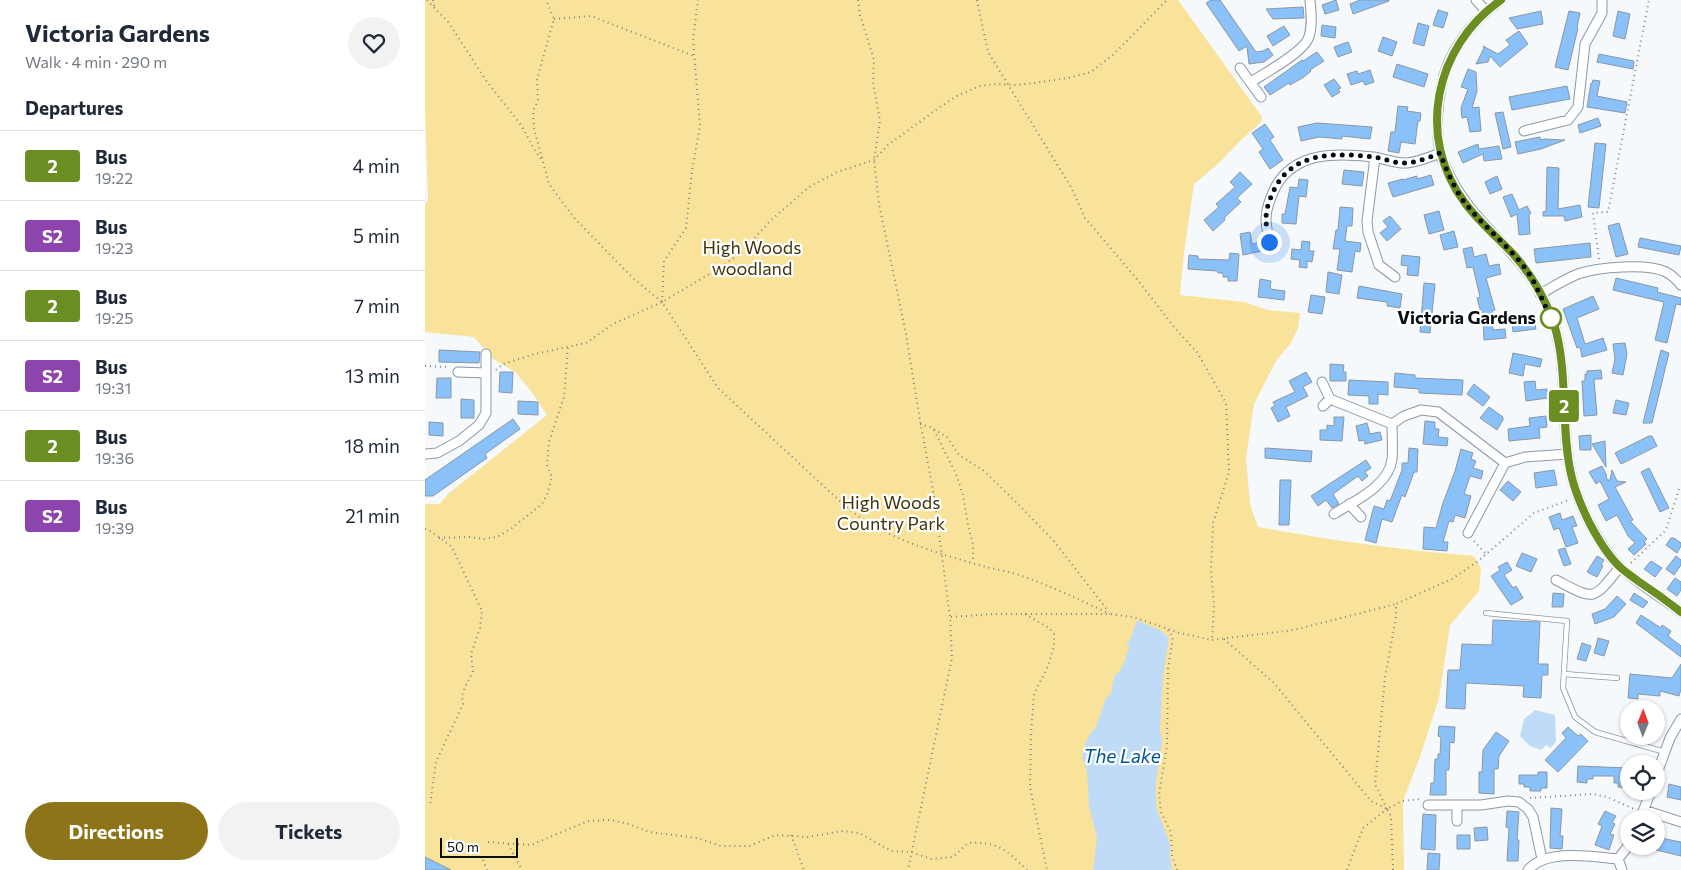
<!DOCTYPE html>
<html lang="en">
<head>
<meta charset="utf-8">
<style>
	:root { --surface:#fff; --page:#f2f2f3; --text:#1f2937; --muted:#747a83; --line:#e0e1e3; --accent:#8d7418 }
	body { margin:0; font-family:Commissioner,sans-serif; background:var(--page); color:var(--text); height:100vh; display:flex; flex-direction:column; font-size:19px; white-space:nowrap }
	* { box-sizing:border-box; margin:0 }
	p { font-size:16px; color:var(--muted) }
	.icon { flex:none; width:28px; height:28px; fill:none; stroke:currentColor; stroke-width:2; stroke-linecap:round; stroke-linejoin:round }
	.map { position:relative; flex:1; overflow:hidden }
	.side { display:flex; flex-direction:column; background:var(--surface); width:425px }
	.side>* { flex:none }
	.badge { padding:0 10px; border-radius:4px; font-size:18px; line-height:32px }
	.needle { width:32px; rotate:1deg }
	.fabs { position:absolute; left:1195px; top:700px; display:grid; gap:10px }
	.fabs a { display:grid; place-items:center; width:45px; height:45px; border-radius:50%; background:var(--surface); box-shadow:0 1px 4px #0004; font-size:25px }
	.scale { position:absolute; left:15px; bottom:12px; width:78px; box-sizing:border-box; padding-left:5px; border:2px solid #080d11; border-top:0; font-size:14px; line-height:18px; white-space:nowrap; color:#080d11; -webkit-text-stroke:4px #fff; paint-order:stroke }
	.you { position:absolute; width:25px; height:25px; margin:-12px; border:4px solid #fff; border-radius:50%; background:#1a73e8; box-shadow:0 0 0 8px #1a73e833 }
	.map>.badge { position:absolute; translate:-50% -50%; box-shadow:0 0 0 2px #fff }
	h2 { padding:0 25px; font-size:19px; line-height:45px }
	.round { display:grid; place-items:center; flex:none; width:52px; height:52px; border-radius:26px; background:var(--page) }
	.head { display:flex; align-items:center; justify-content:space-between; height:85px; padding:0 25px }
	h1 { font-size:24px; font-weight:700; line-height:38px }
	.button { display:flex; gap:10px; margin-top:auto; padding:10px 25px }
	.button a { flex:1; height:58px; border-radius:30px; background:var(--accent); color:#fff; font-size:20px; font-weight:700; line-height:58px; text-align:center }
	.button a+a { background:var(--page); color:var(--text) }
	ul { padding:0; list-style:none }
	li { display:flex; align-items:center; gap:15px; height:70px; padding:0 25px; border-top:1px solid var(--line) }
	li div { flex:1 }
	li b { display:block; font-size:19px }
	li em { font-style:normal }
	li .badge { min-width:55px; font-weight:700; text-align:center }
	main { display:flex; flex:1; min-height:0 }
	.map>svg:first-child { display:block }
	.green { fill:#f9e29a }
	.water { fill:#bfdbf7 }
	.building { fill:#8ac1f9; stroke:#8a97a4 }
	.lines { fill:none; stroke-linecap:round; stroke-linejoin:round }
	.lane-casing { stroke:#8b98a6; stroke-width:6 }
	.street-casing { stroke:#8b98a6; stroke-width:11 }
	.path { stroke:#808487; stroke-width:2; stroke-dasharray:1 4; stroke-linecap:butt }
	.lane { stroke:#fff; stroke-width:4.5 }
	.street { stroke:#fff; stroke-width:9 }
	.line-casing { stroke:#fff; stroke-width:11 }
	.line { stroke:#6b8e23; stroke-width:8 }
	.walk { stroke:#080d11; stroke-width:5; stroke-dasharray:0 9 }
	.stop-dot { fill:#fff; stroke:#6b8e23; stroke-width:2.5 }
	.labels { text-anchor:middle; stroke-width:4.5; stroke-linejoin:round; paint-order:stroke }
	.park-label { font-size:18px; fill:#413408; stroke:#fff }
	.stop-label { font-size:18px; font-weight:bold; fill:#080d11; stroke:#fff; text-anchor:end }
	.water-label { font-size:19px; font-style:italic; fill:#015493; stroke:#fff }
</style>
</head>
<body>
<main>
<section class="side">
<div class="head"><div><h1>Victoria Gardens</h1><p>Walk · 4 min · 290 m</p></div><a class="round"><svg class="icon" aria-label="heart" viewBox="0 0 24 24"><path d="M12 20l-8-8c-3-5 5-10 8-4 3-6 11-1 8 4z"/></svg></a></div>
<h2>Departures</h2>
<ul>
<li><span class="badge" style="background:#6b8e23;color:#fff">2</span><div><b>Bus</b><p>19:22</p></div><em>4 min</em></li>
<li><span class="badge" style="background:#8e44ad;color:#fff">S2</span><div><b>Bus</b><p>19:23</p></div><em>5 min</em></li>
<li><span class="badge" style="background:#6b8e23;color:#fff">2</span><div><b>Bus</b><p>19:25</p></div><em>7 min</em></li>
<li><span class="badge" style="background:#8e44ad;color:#fff">S2</span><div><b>Bus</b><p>19:31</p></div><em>13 min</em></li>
<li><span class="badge" style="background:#6b8e23;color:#fff">2</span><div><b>Bus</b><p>19:36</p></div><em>18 min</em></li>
<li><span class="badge" style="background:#8e44ad;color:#fff">S2</span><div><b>Bus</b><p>19:39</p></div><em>21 min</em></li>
</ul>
<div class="button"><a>Directions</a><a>Tickets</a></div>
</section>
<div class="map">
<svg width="1256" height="870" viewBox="0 0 1256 870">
	<rect width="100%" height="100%" fill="#f6f9fc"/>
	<!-- green -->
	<path class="green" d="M0,0H753L837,117L836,122L831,127L816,140L794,163L769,184L759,253L755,295L819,302L843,310L875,313L873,328L866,343L851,361L829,404L821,459L825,504L833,527C905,540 976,550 1049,556L1056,568L1054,591L1025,625L1014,698L995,757L978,801L979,870H0V504H15L23,494L122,415L106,391L90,372L68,359L49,337L0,332V204L3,200L0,113Z"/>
	<!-- water -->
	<path class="water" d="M713,620C725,628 735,627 744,638L738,676L735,729L737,741L731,782V800L732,810L745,844V856L747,870H668L672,838L664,806L662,772L657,757L660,744L665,734L671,727L681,698L686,694L689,677C698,669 701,658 704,646L701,645C708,639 707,629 713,620Z
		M1110,710L1130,715L1131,741L1126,748L1121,745L1116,750L1105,746L1095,736L1099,719Z"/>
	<!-- building -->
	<path class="building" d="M786,0H795L831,52L838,51L843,48L848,55L839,62L824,64L822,46L814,51L781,3Z
		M911,0L914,10L900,14L897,5Z
		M935,0H964V1L928,14L925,4Z
		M878,7L879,18L848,19L841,9Z
		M1013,10L1023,13L1018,28L1008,25Z
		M1116,11L1118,24L1092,29L1084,18Z
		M1144,11L1155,13L1152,27L1153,28L1143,70L1130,67Z
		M1193,11L1205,14L1200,39L1188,36Z
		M993,23L1004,26L999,46L988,43Z
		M897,25L911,27L910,38L896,36Z
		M859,26L865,35L848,46L842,36Z
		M1094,31L1103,44L1075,67L1065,56L1063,62L1051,64L1059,48L1058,46L1073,54L1085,45L1081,40Z
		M958,37L972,42L967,56L953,51Z
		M923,42L927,52L913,57L909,47Z
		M892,52L899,61L885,70L886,71L879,77L865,85L864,83L845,95L839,87L877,60L878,61Z
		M1174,54L1209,61L1208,69L1172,62Z
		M972,64L1003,74L999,87L968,77Z
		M1043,69L1051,72L1052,91L1047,108L1054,107L1056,131L1045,132L1042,117L1037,118L1036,108L1043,89L1036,87Z
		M945,70L949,82L940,85L938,81L926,85L922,74L932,71L933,74Z
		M909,79L916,88L913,89L915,92L907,97L899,85Z
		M1168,80L1175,81L1172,96L1202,102L1200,113L1162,107L1166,83H1167Z
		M1142,86L1145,99L1087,110L1084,97Z
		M973,106L983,107L982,111L996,113L995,121H993L990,144L976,142L974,153L963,151L966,132H970Z
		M1078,112L1086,147L1078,149L1070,113Z
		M1173,118L1176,126L1155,133L1153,125Z
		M892,123L947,127L945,139L917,136V139L894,137L876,141L873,127Z
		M840,124L849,137L845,140L858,160L845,169L834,152L838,149L827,133Z
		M1115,137V140L1119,139L1140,140L1116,149L1093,154L1090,142Z
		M1170,143L1181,144L1174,208L1163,207Z
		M1053,144L1054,149L1074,146L1077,159L1059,161L1058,154L1038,163L1033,152Z
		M1122,167L1134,168L1133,209L1155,205L1157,217L1140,221L1139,216H1118V212L1121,211Z
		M919,170L939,172L937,186L917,184Z
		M815,172L827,184L812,198L816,202L799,218L800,220L788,231L779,220L794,207L791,204L810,187L805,182Z
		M1006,175L1009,185L968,197L963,183L978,179V180L992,176V179Z
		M1072,176L1077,189L1065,194L1060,182Z
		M874,179L883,180L881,197L874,196L871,224L857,223V214H860L865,187L873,188Z
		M1087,194L1094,210L1102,206L1106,213L1104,215L1105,234L1094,235L1092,214L1086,217L1078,197Z
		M915,207L928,208L927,226H922L920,241L936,243L935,252L930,251L927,272L912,270L915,249H908L911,230H913Z
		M1014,211L1019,230L1004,234L999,215Z
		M965,216L976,229L962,241L955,233L963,227L958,221Z
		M1194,223L1203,254L1191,257L1183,226Z
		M1029,231L1033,247L1019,250L1015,235Z
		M825,232L827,244L835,242L837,251L818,255L815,234Z
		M1215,238L1256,246L1254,255L1213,247Z
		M877,241L885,242L884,251H889L887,262L882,261V268L874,267L875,260L866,259L867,249L876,250Z
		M1165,243L1166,257L1111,263L1109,249Z
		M1047,247L1049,257L1061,254L1064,266L1074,264L1076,274L1061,278L1070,310L1067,311L1068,330L1080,329L1081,338L1059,340L1058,320L1052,298L1055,297L1048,267L1042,268L1038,249Z
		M805,253L814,254L812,281H803V277H798V273H793V271L763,269L764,255L773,256V259L804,260Z
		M977,255L995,257L993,276L982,275L983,266L976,265Z
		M903,272L917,275L914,294L901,292Z
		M1191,278L1233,288L1232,292L1256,298V305L1251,304L1242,343L1230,340L1239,302L1188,290Z
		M835,279L846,281L845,289L860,291L859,300L833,297Z
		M999,283L1010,284L1005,333L995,332Z
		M934,286L977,294L975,308L962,306V302L932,298Z
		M886,295L900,297L897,314L883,312Z
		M1168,296L1174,309L1152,318L1160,344L1178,338L1182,350L1157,357L1155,347L1152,348L1138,309Z
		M1109,317L1111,329L1088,332L1087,320Z
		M1200,343L1202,354L1198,375L1187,373L1190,359L1188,344Z
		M14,350L55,352L54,363L14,362Z
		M1236,350L1244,353L1227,423H1218Z
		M1088,353L1117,359L1115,367L1100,364L1098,376L1084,373Z
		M905,364L919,365L918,372H921V381H905Z
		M1176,370L1177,379H1169L1172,415L1159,416L1157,381H1160V374H1162V371Z
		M75,372H88L87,393L74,392Z
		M881,372L887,382L878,387L883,396L861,407L865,416L853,422L846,408L850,406L848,402L870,392L864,381Z
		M970,373L990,375V378L1038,380L1037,395L994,393V389L969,387Z
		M12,378H26V398H11Z
		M924,380L963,382V395L953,394V404H944V396L923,395Z
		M1110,381L1111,390L1122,389L1123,398L1101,401L1099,382Z
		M1049,384L1065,397L1058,406L1042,394Z
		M36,399L49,400V418H36Z
		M1191,400L1204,403L1201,415L1188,413Z
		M93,401L113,402V415L93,414Z
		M1064,407L1078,417V420L1072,430L1055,418Z
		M1121,416L1122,427L1114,428L1115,438L1084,441L1083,429L1105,426L1104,418Z
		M909,417H919L917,441L895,440V430H902V425L909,426Z
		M88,419L95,429L60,454L62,458L8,496H0V480Z
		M1000,421L1010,422V429H1014L1013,437L1023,438L1022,446L998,444Z
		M4,422L18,423V436L4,435Z
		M942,423L945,434L955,432L957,440L940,444L939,440L934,441L931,426Z
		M1166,435V450H1155L1154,436Z
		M1224,436H1227L1232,446L1196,464L1190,453Z
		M1180,441L1181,467L1167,444Z
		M840,448L887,451L886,462L840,458Z
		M984,448L993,449L992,472H989L980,497L977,495L967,522L957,519L951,543L940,540L949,506L959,509L962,500L965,501L977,470V463H983Z
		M1036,449L1048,453L1046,459L1051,461L1048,468L1058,471L1056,479L1045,476L1039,494L1046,496L1040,518L1030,515L1028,522L1024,521L1018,542H1023L1022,551L998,549L999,527L1011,528L1018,503L1030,471Z
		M941,460L946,468L940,472L943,476L937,481L933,476L908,494L914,504L907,508L901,500L893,506L886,496Z
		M1177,466L1181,474L1182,480H1185L1187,470L1192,481L1201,482L1190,487L1208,520L1205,521L1222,539L1219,542L1221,544L1209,555L1203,549L1210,543L1203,536L1192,515L1181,521L1173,505L1184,499L1175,481L1171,484L1164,472Z
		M1224,468L1244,508L1235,512L1216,472Z
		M1129,470L1132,485L1111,488L1109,473Z
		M855,480H866L864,525H854Z
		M1083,481L1096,492L1088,501L1075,490Z
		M1135,513L1137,520L1148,516L1152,526L1147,527L1153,543L1141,547L1134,528L1129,530L1124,517Z
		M1246,538H1249L1256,543V546L1252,553L1241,545Z
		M1140,548L1146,564L1139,566L1133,550Z
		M1097,553L1112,559L1106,572L1091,566Z
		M1172,556L1179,560L1176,565L1178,566L1172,577L1162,572Z
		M1251,556L1256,560V565L1249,575L1241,569Z
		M1226,561L1237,568L1230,577L1219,569Z
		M1082,562L1087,570L1079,575L1088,588L1091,586L1098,598L1086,605L1066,576L1075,570L1073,567Z
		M1250,578L1256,582V590L1252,596L1242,589Z
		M1128,593L1139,594L1138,607H1127Z
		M1209,593L1223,602L1218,608L1205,600Z
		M1192,596L1201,604L1189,617L1170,624L1167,614L1180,609Z
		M1216,615L1236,628L1237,625L1246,631L1243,636L1256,646V657L1211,623Z
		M1068,620L1115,622L1113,664H1123V675H1117L1116,698L1098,697L1099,686L1041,683L1040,709L1021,708L1023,670H1035L1037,644L1067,645Z
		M1173,638L1184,641L1179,656L1169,653Z
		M1157,643L1166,646L1161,661L1152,659Z
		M1256,664V689L1254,696L1235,691V696L1213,694V699L1203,698L1205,674L1247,678Z
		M1014,726L1030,727L1029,743L1025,742L1024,770H1021V795H1005L1006,783H1009L1010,759H1013V754H1015L1016,737L1013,736Z
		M1143,727L1153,736L1156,734L1163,741L1133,772L1120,760L1141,738L1137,733Z
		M1071,732L1084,741L1074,756L1073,769H1069V794L1054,793V772H1057L1058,750Z
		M1153,766L1204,768V788L1193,787V783H1189V776H1168V779H1162V783L1152,782Z
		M1113,772H1122V788H1116V791H1105V787H1099V784H1094V775H1113Z
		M1244,784L1256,787V800L1242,797Z
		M1126,808L1137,809L1135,836H1138L1137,849L1125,848Z
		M1082,811L1094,812L1092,840H1094L1093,861H1082L1084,828L1081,827Z
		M1180,811L1191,816L1187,823L1190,824L1185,834L1189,835L1184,850L1170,845L1177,826L1173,824Z
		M998,814L1011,815L1010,850L996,849Z
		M1062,827L1063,840L1050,841L1049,828Z
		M1032,835H1045V849H1032Z
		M1231,837L1256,842V856L1231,850Z
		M1003,853L1015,854L1014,870H1002Z
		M0,857L26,870H0Z"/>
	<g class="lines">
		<!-- lane casing -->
		<g class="lane-casing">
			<path id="lane" d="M1061,613L1142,621L1138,688L1150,717L1170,732L1240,752
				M1139,674L1192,678"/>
		</g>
		<!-- street casing -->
		<g class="street-casing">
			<path id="street" d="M1051,0L1061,11
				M1076,0C1047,21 1022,52 1016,88C1012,109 1011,132 1015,152C1016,158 1020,164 1022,170C1037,205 1064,228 1089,256C1106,274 1121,300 1129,324C1144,373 1135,425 1146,474C1150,492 1157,508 1165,524C1173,538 1183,556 1195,567C1212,583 1237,598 1256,612
				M815,68L836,97
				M826,82C840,73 877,53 883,39C888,28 886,12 885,0
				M1099,131L1143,120L1153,107L1160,44L1177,13V0
				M950,157L942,221L943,232L954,265L970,277
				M844,242C843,234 841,226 841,219C841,207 846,196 851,186C871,151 913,153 948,157C959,158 970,164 982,163C993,162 1005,157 1015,153
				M1115,294C1128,287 1140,279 1153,274C1173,267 1223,263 1241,272C1247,275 1252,280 1256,285
				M33,372L61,373
				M897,382L905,399L967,424
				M898,406L905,399
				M0,454L12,453L34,441L54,425L61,413V354
				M924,504L936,517
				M909,514C929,501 964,486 967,459C968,448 967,435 967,424L979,416L996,410L1013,412L1080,463
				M1043,533L1080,463L1100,457L1143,454
				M1131,580C1170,600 1167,602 1195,567
				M1231,776L1245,738L1256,719
				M1003,805H1056L1083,801L1094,802L1103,809L1108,817L1117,859
				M1032,805V821
				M1219,810L1256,822
				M1215,819L1226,791
				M1193,859L1197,870
				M1103,870C1122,848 1168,857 1193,859L1204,845"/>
		</g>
		<!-- path -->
		<path class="path" d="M2,0L24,23L60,79L96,125L111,152L118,162L124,184L150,219L209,279L237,302L293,388L419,505C458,538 509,552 557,566C569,569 582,571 594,575C626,586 655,600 685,614
			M8,0L10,9
			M433,0L435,15L449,60L448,82L455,121L449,160L454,204L481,334L495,420L509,496L525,617L527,658L483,870
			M552,0L563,52L646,187L660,218L711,278L754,333L772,352L801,403L804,472L788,523L786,570L789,606L787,640
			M129,19L166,16L269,56
			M117,158L109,129L108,111L113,100L112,79L129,19L121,0
			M1174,259L1168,213L1183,212L1224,0
			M237,302L239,261L261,228L267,171L275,126L268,40L273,0
			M0,366L25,367
			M71,370L78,364L110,354L161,343L188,324L237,302L288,272L316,253L345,221L384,187L412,172L449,160L463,145L515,107L532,96L555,86L572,84L590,85L610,83L643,78L666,72L689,54L742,0
			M495,424L505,427L522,437L534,455L559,471L592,503L628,540L684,612
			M509,430L531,474L538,495L543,525L548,545V562
			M0,529L7,532L27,547L57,611L55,628L46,654L48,672L40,687L37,696L38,704L11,762L5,805
			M14,538L44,537L59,539L72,537L87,528L117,504L122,495L127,477L122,465L124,442L139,397L143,347
			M1049,541L1061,554
			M1206,563L1241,530L1254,489L1256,487
			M600,614L624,628L629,634V646L623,666L609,694L606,735L605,787L622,870
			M526,617L569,614H685L708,617L755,633L787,640L869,630L971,604
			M743,630L748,637L743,669L742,746L734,794L736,812L746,833L747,856L752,870
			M799,639L849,683L946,801L962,809
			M1105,798L1167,794L1182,797L1209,809
			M962,809L950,784L960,678L971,617V604L1027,579L1052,562L1109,513L1144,500
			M366,835L379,870
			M63,842L106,845L163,821L185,820L204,824L224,832L272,838L296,846H324L351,835L383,837L418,831L434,833L466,851L486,852L506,859L528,857L543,843C573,841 581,850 602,870
			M83,844L97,870
			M58,860L62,870
			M922,870L938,828L962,809
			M968,870L966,816L962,809L977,801L995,799"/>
		<!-- lane -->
		<use href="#lane" class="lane"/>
		<!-- street -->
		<use href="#street" class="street"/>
	</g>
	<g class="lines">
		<!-- line casing -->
		<g class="line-casing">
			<path id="line" d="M1076,0C1010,46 990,137 1040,203C1054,222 1073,238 1089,255C1106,274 1121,300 1129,324C1144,373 1135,425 1146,474C1150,492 1157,508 1165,524C1173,539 1183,556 1195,567C1200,572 1207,576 1213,581C1228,591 1242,601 1256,612"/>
		</g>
		<!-- line -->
		<use href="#line" class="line"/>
		<!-- walk -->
		<path class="walk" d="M844,242C843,234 841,226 841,219C841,207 846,196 851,186C871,151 913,153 948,157C959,158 970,164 982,163C993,162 1005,157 1015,153C1022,171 1029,189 1041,204C1060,228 1085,247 1103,272C1113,288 1120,306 1128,323L1126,318"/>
	</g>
	<!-- markers -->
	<circle class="stop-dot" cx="1126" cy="318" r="10"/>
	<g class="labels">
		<!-- park labels -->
		<g class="park-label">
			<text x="327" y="254">High Woods<tspan x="327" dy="21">woodland</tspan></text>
			<text x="466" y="509">High Woods<tspan x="466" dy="21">Country Park</tspan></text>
		</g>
		<!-- stop labels -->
		<g class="stop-label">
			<text x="1111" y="324">Victoria Gardens</text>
		</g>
		<!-- water labels -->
		<g class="water-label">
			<text x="697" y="763">The Lake</text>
		</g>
	</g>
</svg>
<div class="fabs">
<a><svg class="needle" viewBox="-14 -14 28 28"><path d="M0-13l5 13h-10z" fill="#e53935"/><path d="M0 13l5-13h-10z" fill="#747a83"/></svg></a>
<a><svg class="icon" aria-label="locate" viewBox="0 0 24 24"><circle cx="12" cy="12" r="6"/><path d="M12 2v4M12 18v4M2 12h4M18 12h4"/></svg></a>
<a><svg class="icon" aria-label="layers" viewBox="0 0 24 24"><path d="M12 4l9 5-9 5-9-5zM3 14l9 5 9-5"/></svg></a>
</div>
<div class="scale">50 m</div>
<div class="you" style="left:844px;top:242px"></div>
<b class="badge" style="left:1139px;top:406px;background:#6b8e23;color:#fff">2</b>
</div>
</main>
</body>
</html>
